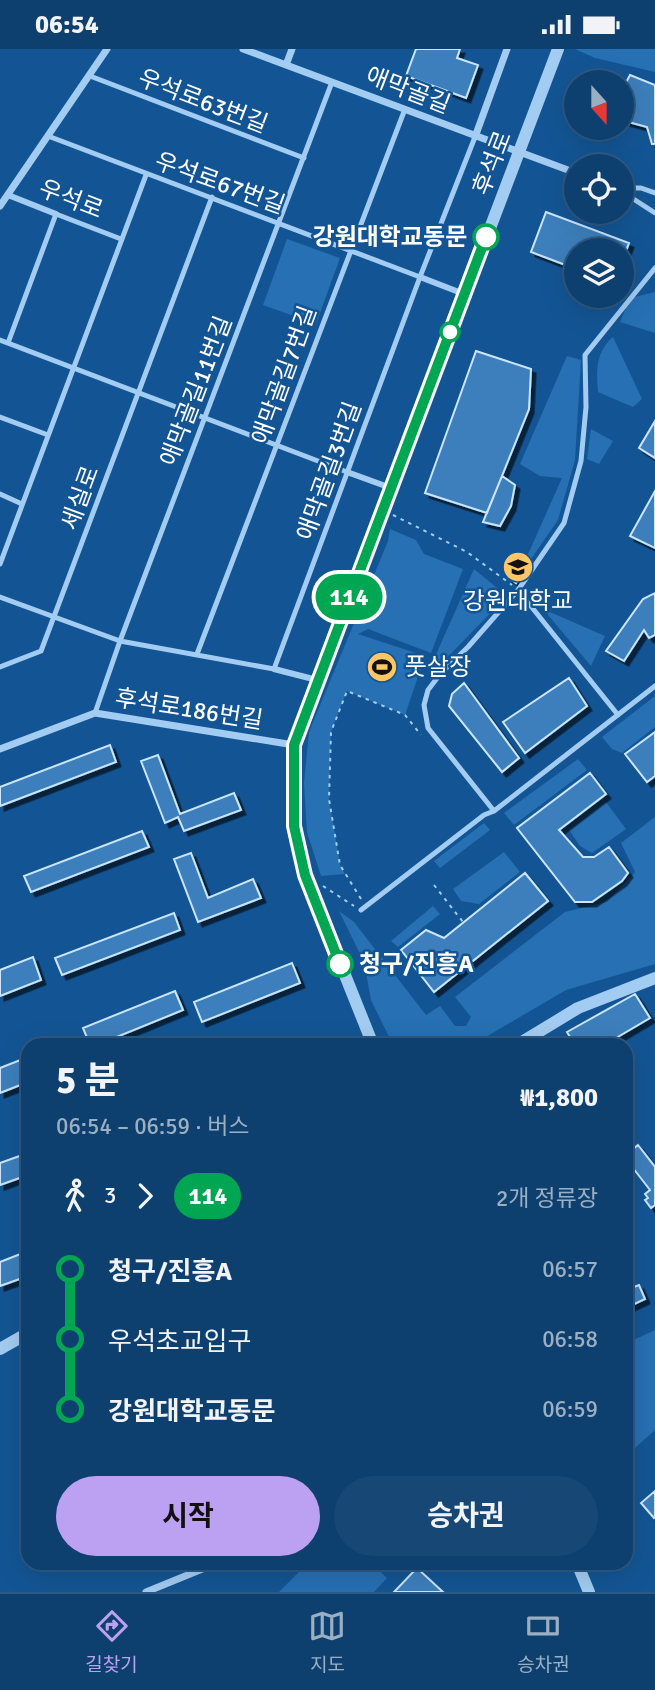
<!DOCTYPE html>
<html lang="ko">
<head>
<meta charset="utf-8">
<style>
	:root { --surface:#0e406f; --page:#174774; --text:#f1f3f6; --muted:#9bafc3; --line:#2e5982; --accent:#bca0f2 }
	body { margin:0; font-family:Signika,"Noto Sans KR",sans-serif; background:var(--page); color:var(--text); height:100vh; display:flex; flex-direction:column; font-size:26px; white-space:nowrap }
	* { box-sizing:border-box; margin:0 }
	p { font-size:23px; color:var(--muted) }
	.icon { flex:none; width:38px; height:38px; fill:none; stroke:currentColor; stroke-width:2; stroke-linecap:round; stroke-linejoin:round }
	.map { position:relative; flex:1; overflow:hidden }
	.drawer { position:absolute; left:21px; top:989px; width:612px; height:532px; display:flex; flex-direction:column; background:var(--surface); border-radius:21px; box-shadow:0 7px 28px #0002,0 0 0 2px var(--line) }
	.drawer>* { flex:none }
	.badge { padding:0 14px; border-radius:23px; font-size:24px; line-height:46px }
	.needle { width:46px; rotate:159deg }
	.tools { position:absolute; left:564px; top:21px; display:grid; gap:14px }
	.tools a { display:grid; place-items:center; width:70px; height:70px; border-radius:50%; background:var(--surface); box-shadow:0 7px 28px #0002,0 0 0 2px var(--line); font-size:35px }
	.map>.badge { position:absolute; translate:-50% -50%; box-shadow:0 0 0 4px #fff }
	.legs { display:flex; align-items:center; gap:10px; height:77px; padding:0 35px; font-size:23px }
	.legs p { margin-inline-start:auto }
	.head { display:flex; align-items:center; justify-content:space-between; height:119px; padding:0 35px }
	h1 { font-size:38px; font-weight:700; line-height:52px }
	.button { display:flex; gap:14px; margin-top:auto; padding:14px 35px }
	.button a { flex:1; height:80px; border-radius:42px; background:var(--accent); color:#111; font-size:28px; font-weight:700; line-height:80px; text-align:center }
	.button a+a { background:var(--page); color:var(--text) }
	ul { padding:0 35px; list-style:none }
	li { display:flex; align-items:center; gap:24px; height:70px; font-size:26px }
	li i { display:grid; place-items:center; width:10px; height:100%; margin:0 9px; background:currentColor }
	li i::after { content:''; width:18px; height:18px; margin:-9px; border:5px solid; border-radius:50%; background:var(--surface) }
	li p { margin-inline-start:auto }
	li:first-child i { background:linear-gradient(#0000 50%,currentColor 0) }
	li:last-child i { background:linear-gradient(currentColor 50%,#0000 0) }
	.status { display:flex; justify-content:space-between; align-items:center; height:49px; padding:0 35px; background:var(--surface); direction:ltr }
	.status svg { height:19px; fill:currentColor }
	.tab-bar { display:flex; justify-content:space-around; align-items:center; height:98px; border-top:2px solid var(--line); background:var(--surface); font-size:19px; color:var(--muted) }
	.tab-bar a { display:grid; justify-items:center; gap:4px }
	.tab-bar .on { color:var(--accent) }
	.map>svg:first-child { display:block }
	.green { fill:#2670b3 }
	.building { fill:#3c7fbc; stroke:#cae5fd; stroke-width:2; filter:url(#shadow) }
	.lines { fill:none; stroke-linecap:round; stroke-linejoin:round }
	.path { stroke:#a3ccf2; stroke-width:2; stroke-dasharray:3.5 5; stroke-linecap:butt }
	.service { stroke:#a3ccf2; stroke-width:5 }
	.pedestrian { stroke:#a3ccf2; stroke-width:6 }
	.minor { stroke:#a3ccf2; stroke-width:7 }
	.tertiary { stroke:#a3ccf2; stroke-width:12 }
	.line-1-casing { stroke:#fff; stroke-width:16 }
	.line-1 { stroke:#00a651; stroke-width:10 }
	.stop-1-dot { fill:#fff; stroke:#00a651; stroke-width:3.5 }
	.labels { text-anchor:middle; stroke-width:5; stroke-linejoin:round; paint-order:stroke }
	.street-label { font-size:24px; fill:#fff; stroke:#135594 }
	.stop-label { font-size:24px; font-weight:bold; fill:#fff; stroke:#135594; text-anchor:end }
	.poi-label { font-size:24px; fill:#fff; stroke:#135594 }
</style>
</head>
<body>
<div class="status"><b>06:54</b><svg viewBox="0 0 49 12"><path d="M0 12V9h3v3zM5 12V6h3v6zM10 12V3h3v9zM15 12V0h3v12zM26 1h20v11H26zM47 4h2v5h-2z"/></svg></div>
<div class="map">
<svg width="655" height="1543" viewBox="0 0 655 1543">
	<defs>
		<filter id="shadow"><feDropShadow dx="4.5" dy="4.5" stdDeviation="0" flood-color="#0009"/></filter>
	</defs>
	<rect width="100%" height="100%" fill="#135594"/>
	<!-- green -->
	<path class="green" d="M575,0H655V23L595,9Z
		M287,190L340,209L316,275L263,256Z
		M655,243V284L620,273L630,249Z
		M613,288L642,350L633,358L598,343C596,322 596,302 613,288Z
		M567,307L581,311L575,411L558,471L517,530L562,429L540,427L520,415Z
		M591,380L613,392L599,415L587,410Z
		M390,480L416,491L424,505L463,520L431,604L368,580L358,585L425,607L405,666L347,642L331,683L330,714L329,750L340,816L345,825L321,827L307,783L304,734L309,683L388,492Z
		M474,520L507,547L435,621L430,619Z
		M543,560L605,587L591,617Z
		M655,647V678L622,704L612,700L602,688Z
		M578,710L587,721L514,776L504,764Z
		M606,753L626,780L592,804L580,797L569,781Z
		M655,768V915L566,941L472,996H393L371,951L364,913L339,862L354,873L426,966L440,957L455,977H466L471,968L455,948L565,863L607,853L635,823L621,794Z
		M484,774L490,781L440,819L434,812Z
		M504,803L520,823L479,855L461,852L453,840Z
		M433,857L440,865L398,898L391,892Z
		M655,1281V1381L627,1406V1294Z
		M308,1514H371L387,1529L374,1543H279Z"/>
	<!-- building -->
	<path class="building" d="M416,0H460L457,9L478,16L466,49L406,27Z
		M630,26L655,36V95H652L647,78L621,71V43Z
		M546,163L629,194L621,215V201H576V220L531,203Z
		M476,302L531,320L529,360L487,464L425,444Z
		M655,372V409L639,399Z
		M502,427L515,436L511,457L500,477L483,473Z
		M655,442V499L630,487Z
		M516,517L523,522L516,534L508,528Z
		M655,544V586L649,589L644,581L624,612L606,602L643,550Z
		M569,629L587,657L525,704L503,673Z
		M464,634L519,709L502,723L449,657L452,645Z
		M655,683V727L647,733L625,705Z
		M110,696L116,713L0,757V738Z
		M158,706L180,765L234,744L241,761L184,782L178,768L165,774L141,712Z
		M590,724L606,745L559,781L583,808H594L609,798L628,824L622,832L592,853H575L517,779Z
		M142,782L149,798L31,843L24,827Z
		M191,804L208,849L253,830L261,849L198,873L174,810Z
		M525,824L548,852L434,943L401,901L426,881L444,889Z
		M174,864L180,881L62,926L55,909Z
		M33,908L41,931L0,947V921Z
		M292,914L300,934L202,973L194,953Z
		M175,942L183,961L97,996H90L83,979Z
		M635,945L650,969L604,996H575L567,983Z
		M28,1008V1033L0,1044V1019Z
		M638,1096L655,1118V1156L651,1159L645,1151L648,1149L645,1145L650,1141L626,1110V1106Z
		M28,1104V1126L0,1136V1114Z
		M28,1202V1227L0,1237V1213Z
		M639,1236L645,1250L626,1259V1241Z
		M655,1442V1468L654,1469L641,1454Z
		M417,1519L443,1543H394Z"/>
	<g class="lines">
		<!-- path -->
		<path class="path" d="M393,466L467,503L512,536
			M434,836L463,873
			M323,837L354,857
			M361,850L340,816L329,750L331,683L347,642L405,666L421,686"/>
		<!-- service -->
		<path class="service" d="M90,27L304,109
			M48,87L420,228
			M621,139H641L655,144
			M621,142L655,164
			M0,291L347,423
			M8,294L56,165L121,190
			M0,368L48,386
			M0,445L22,455
			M0,515L146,126
			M0,548L120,592L274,620L420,228L475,88
			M197,605L405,60
			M0,618L41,602L212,148
			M95,664L120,592L332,33
			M618,666L518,541L564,474L581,412L586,358L585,306L655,219
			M494,762L428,679L424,656L428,641L441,624L468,598L518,541
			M361,861L484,766L494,762L655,637"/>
		<!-- pedestrian -->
		<path class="pedestrian" d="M8,146L56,165
			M420,228L464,245
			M347,423L391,439
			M274,620L317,631"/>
		<!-- minor -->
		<path class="minor" d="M243,0L576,124
			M286,16L292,0
			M475,88L507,0
			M0,157L107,0
			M0,700L95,664L294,696
			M146,1543L217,1514"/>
		<!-- tertiary -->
		<path class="tertiary" d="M373,996L305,826L294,777V696L558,0
			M517,996L578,959L655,929
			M0,1300L28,1284
			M577,1514L589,1543"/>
	</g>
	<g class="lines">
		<!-- line-1 casing -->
		<g class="line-1-casing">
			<path id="line-1" d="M340,915L305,826L294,777V696L486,188"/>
		</g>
		<!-- line-1 -->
		<use href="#line-1" class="line-1"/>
	</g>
	<!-- icons -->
	<defs>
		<g id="university-disc" transform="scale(1.575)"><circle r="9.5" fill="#ffc764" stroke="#135594"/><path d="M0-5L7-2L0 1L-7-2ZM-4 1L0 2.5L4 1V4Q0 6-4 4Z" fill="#111"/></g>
		<g id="stadium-disc" transform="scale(1.575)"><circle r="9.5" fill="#ffc764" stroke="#135594"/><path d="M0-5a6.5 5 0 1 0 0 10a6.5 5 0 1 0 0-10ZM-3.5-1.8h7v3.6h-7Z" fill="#111"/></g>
	</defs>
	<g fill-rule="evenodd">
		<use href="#university-disc" x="518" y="518"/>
		<use href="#stadium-disc" x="382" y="618"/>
	</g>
	<!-- markers -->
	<g class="stop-1-dot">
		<circle cx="486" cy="188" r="12"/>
		<circle cx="450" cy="283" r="9"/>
		<circle cx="340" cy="915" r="12"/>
	</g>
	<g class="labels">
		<!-- street labels -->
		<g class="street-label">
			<text transform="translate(408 41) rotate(21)" y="8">애막골길</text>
			<text transform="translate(203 52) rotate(21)" y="8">우석로63번길</text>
			<text transform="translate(492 114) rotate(-69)" y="8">후석로</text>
			<text transform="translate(220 134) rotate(20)" y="8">우석로67번길</text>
			<text transform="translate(71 150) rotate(21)" y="8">우석로</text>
			<text transform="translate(284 326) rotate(-70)" y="8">애막골길7번길</text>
			<text transform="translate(196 342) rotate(-69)" y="8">애막골길11번길</text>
			<text transform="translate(329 422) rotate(-70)" y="8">애막골길3번길</text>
			<text transform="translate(80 449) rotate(-70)" y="8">세실로</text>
			<text transform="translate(189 660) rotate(9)" y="8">후석로186번길</text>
		</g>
		<!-- stop labels -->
		<g class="stop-label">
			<text x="467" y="196">강원대학교동문</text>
			<text x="359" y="923" text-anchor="start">청구/진흥A</text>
		</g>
		<!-- poi labels -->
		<g class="poi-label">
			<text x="518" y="560">강원대학교</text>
			<text x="405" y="626" text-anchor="start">풋살장</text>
		</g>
	</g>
</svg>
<div class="tools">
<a><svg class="needle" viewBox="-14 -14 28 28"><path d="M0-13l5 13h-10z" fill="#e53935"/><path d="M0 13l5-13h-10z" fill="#9bafc3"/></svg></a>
<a><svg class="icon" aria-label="locate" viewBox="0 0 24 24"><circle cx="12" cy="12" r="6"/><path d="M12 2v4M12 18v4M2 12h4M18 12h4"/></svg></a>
<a><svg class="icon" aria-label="layers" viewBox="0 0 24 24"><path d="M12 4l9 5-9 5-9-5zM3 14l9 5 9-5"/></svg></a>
</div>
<b class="badge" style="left:349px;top:548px;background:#00a651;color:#fff">114</b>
<section class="drawer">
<div class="head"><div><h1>5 분</h1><p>06:54 – 06:59 · 버스</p></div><b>₩1,800</b></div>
<div class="legs"><svg class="icon" aria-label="walk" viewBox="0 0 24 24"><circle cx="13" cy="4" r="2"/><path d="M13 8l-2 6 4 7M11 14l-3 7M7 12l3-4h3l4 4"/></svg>3<svg class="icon" aria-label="forward" viewBox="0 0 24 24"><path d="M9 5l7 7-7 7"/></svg><b class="badge" style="background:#00a651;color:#fff">114</b><p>2개 정류장</p></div>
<ul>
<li><i style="color:#00a651"></i><b>청구/진흥A</b><p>06:57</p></li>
<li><i style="color:#00a651"></i><span>우석초교입구</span><p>06:58</p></li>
<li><i style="color:#00a651"></i><b>강원대학교동문</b><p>06:59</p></li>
</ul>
<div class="button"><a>시작</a><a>승차권</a></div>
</section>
</div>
<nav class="tab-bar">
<a class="on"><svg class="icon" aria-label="directions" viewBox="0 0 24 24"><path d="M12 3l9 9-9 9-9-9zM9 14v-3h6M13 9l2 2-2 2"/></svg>길찾기</a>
<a><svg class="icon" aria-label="map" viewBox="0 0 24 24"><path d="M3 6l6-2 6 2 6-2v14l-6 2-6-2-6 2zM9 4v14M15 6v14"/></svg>지도</a>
<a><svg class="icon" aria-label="tickets" viewBox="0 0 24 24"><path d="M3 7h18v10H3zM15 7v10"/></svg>승차권</a>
</nav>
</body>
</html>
